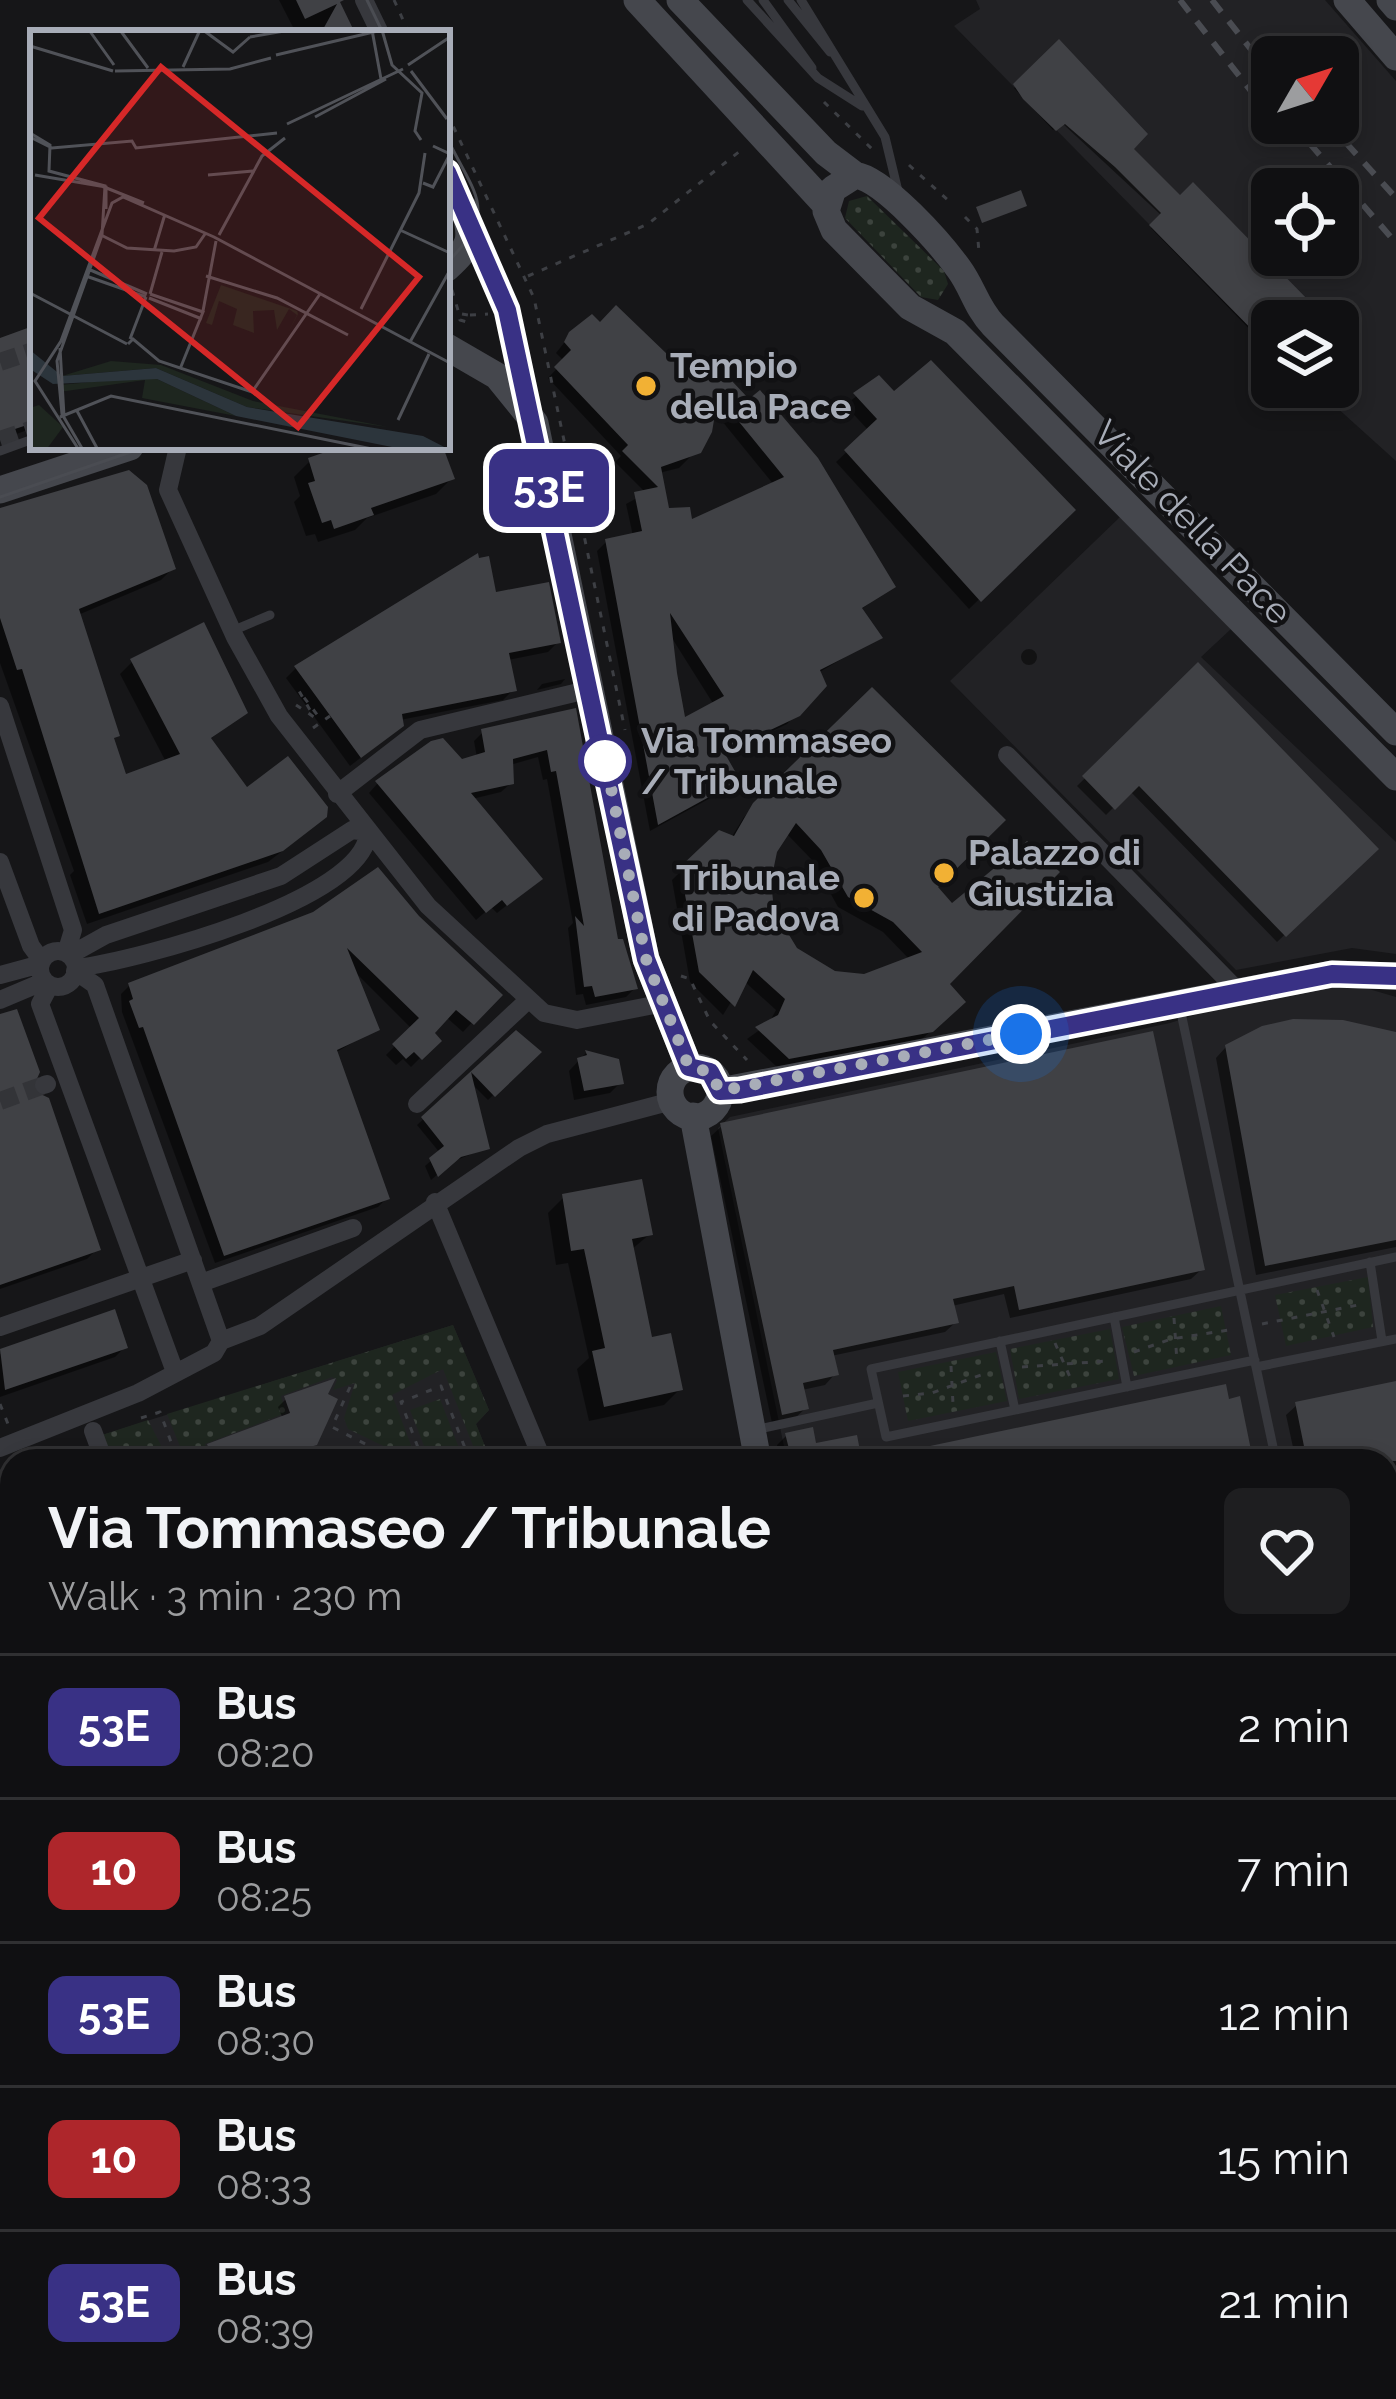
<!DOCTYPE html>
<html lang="en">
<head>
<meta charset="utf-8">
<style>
	:root { --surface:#101012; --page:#1e1e20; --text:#f1f3f6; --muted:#9c9d9f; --line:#303032 }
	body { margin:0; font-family:Raleway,sans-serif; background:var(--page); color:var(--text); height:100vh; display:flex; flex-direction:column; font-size:45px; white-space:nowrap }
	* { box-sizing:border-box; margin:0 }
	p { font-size:39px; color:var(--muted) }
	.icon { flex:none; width:66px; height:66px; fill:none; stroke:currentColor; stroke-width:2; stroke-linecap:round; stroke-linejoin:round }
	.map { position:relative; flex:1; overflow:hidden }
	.side { position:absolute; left:0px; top:1449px; width:1398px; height:951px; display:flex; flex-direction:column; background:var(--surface); border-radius:36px 36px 0 0; box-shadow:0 6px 18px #0003,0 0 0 3px var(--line) }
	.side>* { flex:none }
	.badge { padding:0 24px; border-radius:18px; font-size:42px; line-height:78px }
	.needle { width:78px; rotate:51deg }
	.buttons { position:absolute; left:1251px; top:36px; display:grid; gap:24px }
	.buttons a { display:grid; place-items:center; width:108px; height:108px; border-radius:18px; background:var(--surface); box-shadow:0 6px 18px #0003,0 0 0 3px var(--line); font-size:60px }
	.you { position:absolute; width:60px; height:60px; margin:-30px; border:9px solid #fff; border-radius:50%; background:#1a73e8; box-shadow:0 0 0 18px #1a73e833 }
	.map>.badge { position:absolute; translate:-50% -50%; box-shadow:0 0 0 6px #fff }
	.round { display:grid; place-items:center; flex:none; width:126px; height:126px; border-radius:18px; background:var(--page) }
	.head { display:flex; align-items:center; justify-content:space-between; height:204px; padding:0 48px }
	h1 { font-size:57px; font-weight:700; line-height:90px }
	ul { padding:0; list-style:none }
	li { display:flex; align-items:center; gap:36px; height:144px; padding:0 48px; border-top:3px solid var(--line) }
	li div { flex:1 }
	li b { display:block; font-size:45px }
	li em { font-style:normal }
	li .badge { min-width:132px; font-weight:700; text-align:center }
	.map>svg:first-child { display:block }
	.built { fill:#222225; fill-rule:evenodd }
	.grass { fill:url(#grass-dots) }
	.water { fill:url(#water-waves) }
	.shadow { fill:#0007; fill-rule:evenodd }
	.building { fill:#404145; fill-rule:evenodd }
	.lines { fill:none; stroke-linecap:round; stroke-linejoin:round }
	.street-tunnel { stroke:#333438; stroke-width:18; stroke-dasharray:18 9; stroke-linecap:butt }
	.path { stroke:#3d3f44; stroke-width:3; stroke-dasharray:6 9; stroke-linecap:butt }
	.lane { stroke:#37383d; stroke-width:9 }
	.street { stroke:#37383d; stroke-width:18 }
	.secondary { stroke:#45474d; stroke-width:27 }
	.tram { stroke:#4a4c52; stroke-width:3 }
	.rail { stroke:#4a4c52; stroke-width:6; stroke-dasharray:15 12; stroke-linecap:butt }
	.line-casing { stroke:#fff; stroke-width:27 }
	.line { stroke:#393185; stroke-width:18 }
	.walk { stroke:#a8adb8; stroke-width:12; stroke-dasharray:0 21.6 }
	.poi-dot { fill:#f2b134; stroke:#111113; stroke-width:4.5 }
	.stop-dot { fill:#fff; stroke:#393185; stroke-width:6 }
	.labels { text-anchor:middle; stroke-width:9; stroke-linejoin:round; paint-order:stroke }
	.poi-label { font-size:36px; font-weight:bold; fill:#a8adb8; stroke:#111113; text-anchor:start }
	.street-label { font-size:36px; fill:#a8adb8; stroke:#111113 }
	.stop-label { font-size:36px; font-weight:bold; fill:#a8adb8; stroke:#111113; text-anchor:start }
	.inset-road { fill:none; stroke:#505258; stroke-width:3 }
	.view { fill:#d62828; fill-opacity:0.15; stroke:#d62828; stroke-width:6 }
	.inset-edge { fill:none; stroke:#a8adb8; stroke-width:6 }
</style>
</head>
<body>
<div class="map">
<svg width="1396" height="2399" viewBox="0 0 1396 2399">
	<defs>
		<pattern id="grass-dots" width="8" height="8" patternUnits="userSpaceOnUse" patternTransform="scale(3)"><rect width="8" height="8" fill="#1e261f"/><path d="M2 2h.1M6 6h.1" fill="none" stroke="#3c433d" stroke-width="1.8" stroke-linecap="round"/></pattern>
		<pattern id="water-waves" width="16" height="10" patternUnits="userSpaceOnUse" patternTransform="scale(3)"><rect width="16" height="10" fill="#2c353c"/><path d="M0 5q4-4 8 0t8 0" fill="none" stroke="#485056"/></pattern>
	</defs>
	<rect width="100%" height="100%" fill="#161618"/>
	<!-- built -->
	<path class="built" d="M976,0H1325L1396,81V461L1314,387H1338V321H1272V349L954,26L980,9ZM1272,57H1338V123H1272ZM1272,189H1338V255H1272Z
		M1120,517L1231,629L1201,657L1396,842V954L1352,948L1236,970L950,681Z
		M1335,979L1396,997V2074L1386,2076V1461H787L718,1128L730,1117L1170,1023L1293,983Z
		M453,1325L489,1410L476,1424L491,1461H111L102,1435Z
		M0,1613L12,1618V1969L0,1958Z
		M1386,2184L1396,2233V2399H976L974,2388H1386Z
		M185,2388H781L783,2399H190Z"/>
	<!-- grass -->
	<path class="grass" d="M867,196L944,271L948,284L938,300L921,297L845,218L849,201Z
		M1368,1277L1373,1327L1286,1346L1275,1295Z
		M1221,1306L1231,1355L1134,1376L1122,1327Z
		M453,1325L489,1410L476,1424L491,1461H479L443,1369L392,1395L417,1461H390L394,1451L348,1429L344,1418L355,1383L333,1390L337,1380L332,1377L281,1396L286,1413L205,1444L208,1451L185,1459L167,1414Z
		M1110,1329L1119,1379L1019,1399L1010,1349Z
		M996,1352L1007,1401L908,1421L898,1372Z
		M440,1399L464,1461H430L410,1410Z
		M148,1420L169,1461H111L102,1435Z
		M0,2130L12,2151V2273L0,2251Z"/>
	<!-- water -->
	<path class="water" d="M0,2251L12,2273V2388H76L83,2399H0Z"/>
	<!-- shadow -->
	<path class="shadow" d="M279,0H335L351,33H296Z
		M1059,44L1129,149L1288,321H1272V337L1264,344L1151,228L1162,216L1062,123L1053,130L1014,88Z
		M33,330V428L0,440V341Z
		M571,334L694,384L713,365L892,587L860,610L879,637L818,673L824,685L787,724L723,755L737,780L727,789L650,831L597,551L606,542L633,536L626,504L646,493L615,462L621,456L548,378L564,361L556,353ZM713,410L774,485L690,523L666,512L659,473L679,468L689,458L710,431ZM670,635L714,705L683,722Z
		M879,379L894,396L1071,510L969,609L836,462L869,431L845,405Z
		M341,447H440L452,478L436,494L367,518L355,530L318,542L315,534L306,536L294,502L300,496L294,477L310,461Z
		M0,510L173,568L161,580L78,615L124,778L166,762L120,674L132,662L244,712L209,740L246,791L311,829L268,862L87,924L70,875L74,871L0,663Z
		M494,596L558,642L548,652L508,660L513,690L503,700L400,720L390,735L350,766L286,678L296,668Z
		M1021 657a8 8 0 1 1 16 0a8 8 0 1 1-16 0Z
		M1198,667L1375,849L1277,942L1130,791L1106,815L1077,786Z
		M565,679L561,684L537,690L542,684Z
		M872,691L934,887L946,983L962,1002L920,1041L778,1068L747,1039L769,1023L776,1010L744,981L723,1015L690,982L672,880L720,833L731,838L744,817ZM786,833L812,860L838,907L883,932L910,960L879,975L834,974L795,951L771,911L768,881L774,851Z
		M573,712L615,943L635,988L626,997L586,1005L583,994L576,995L568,928L573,923L547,779L543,780L538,757L510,765L511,783L501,792L472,799L530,887L497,913L491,907L476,920L369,793L377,784L477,758L474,741L483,732Z
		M416,918L498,995L463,1032L446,1017L431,1033L429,1049L411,1067L403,1059L396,1065L386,1055L412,1029L353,970L376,1029L335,1053L387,1198L378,1207L215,1263L122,1012L121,994L130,985Z
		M0,1018L97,1249L87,1259L0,1289Z
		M516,1034L538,1052L488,1100L471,1083L486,1148L452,1162L431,1180L425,1166L440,1153L417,1125Z
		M1396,1035V1247L1256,1275L1216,1058L1226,1047Z
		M586,1053L620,1083L610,1093L574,1100L569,1071Z
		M722,1126L1202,1269L1191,1279L1010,1318L1004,1294L952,1306L956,1322L945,1332L831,1356L835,1374L825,1385L802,1390L806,1408L795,1418L772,1423L711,1136Z
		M564,1197L650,1234L631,1250L650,1341L680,1389L664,1405L589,1421L577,1369L589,1358L568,1263L556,1265L548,1213Z
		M113,1313L125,1347L115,1357L0,1397V1354Z
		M1396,1384V1686L1386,1689V1461H1296L1286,1415L1297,1405Z
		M286,1399L315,1443L306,1452L286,1458L292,1461H195L208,1447L283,1419L278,1407Z
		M787,1435L814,1447L859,1461H780L777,1445Z
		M673,1448L676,1461H621Z
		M0,1566L12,1571V1641L0,1635Z
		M12,1671V1809L0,1813V1675Z
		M1396,1793V2044L1386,2046V1795Z
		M1396,2348V2399H1340L1338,2392L1308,2399H1156L1208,2388H1386V2350Z
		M269,2388H483L487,2395L255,2399Z
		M602,2388H612L619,2399H582Z
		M791,2388H836L839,2399H792Z
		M884,2388H907L908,2399H886Z"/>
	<!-- building -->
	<path class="building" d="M296,0H344L340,2L355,33H321L337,4L305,19Z
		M1059,39L1148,134L1134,149L1180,195L1193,182L1311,303L1292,321H1272V350L1149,225L1161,213L1115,167L1065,124L1056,131L1023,99L1013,84Z
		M1021,190L1027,206L982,223L976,207Z
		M616,305L694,380L713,361L749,399L760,390L818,458L896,587L862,608L883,638L820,670L827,686L800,716L724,752L740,780L658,825L605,539L642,531L634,492L658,487L622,451L628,445L554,367L571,350L564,342L569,332L592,314L600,322ZM718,396L784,477L692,519L690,507L669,508L661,467L701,453L712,432ZM670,613L724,696L685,717L677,673Z
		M33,326V423L0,434V338Z
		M931,360L1076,510L981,602L844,450L877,419L853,393L879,375L894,391Z
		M340,447H443L455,479L371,508L374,515L334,529L331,520L322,523L308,483L315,481L308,458Z
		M129,470L147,485L176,569L79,609L120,736L114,738L126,774L180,754L130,659L204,622L248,713L211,738L247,787L288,756L328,807L327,817L283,851L99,914L22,669L17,670L0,618V508Z
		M478,553L479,558L489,556L496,592L549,582L561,643L509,653L517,691L402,714L404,726L361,758L294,666Z
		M1198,662L1379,849L1286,937L1139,786L1115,810L1082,776Z
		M872,687L1006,820L938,887L952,903L1027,841L1060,872L950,984L966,1002L933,1032L789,1059L755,1027L778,1015L785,999L753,970L735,1007L699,972L680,867L719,830L734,836L753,803ZM796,823L821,850L848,897L893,922L922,952L864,974L835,971L797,948L774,910L771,881L777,852Z
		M576,708L618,939H623L638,989L595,997L592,986L584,987L575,916L584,926L556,771L551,772L547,750L513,759L514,784L471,793L543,879L507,906L502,900L486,913L375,781L431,741L443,738L462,759L485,752L481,729Z
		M378,867L419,916L503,995L474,1025L456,1010L435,1033L442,1041L422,1060L414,1052L406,1059L392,1044L419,1018L347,948L380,1030L337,1050L390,1199L224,1256L143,1027L139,1028L129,1001L133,999L128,983L313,912Z
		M17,1009L40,1072L32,1090L49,1098L101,1250L0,1285V1014Z
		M1293,1019L1343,1020L1396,1032V1240L1265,1266L1225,1045L1262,1026Z
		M516,1030L542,1052L495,1097L471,1072L490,1149L461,1157L438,1177L429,1158L444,1146L421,1117Z
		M1153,1031L1205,1270L1019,1310L1014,1286L953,1299L959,1323L833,1350L839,1375L803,1383L809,1409L782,1415L720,1123Z
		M585,1050L619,1059L624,1084L584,1091L577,1058L587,1055Z
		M642,1179L653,1235L632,1239L652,1337L671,1333L683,1390L604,1407L592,1351L605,1348L584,1249L571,1251L562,1194Z
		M115,1309L128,1348L5,1390L0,1349Z
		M336,1378L328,1394L338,1399L317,1445L285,1454L299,1461H213L207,1444L290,1413L284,1396Z
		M1396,1381V1461H1307L1295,1402Z
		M1226,1384L1229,1399L1240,1396L1252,1455L1240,1461H893L892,1454Z
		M813,1427L816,1443L857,1435L862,1461H792L785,1433Z"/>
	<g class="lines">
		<!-- street-tunnel -->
		<path class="street-tunnel" d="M0,362L33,351
			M0,440L33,429
			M0,1101L44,1085"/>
		<!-- path -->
		<path class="path" d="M394,0L409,33
			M824,102L872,149
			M447,113L534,298L625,730
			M909,165L950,202
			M965,217L977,229L979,252
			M528,276L648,224L740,151
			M452,290L460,317
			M462,314L468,315L467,322L460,320Z
			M470,315L488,314
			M296,705L314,717L299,691L322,721
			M313,728L330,716
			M681,976L690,979L710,1021L747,1060
			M1317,1290L1334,1337
			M1174,1318L1177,1362
			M1262,1324L1358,1305
			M1055,1343L1073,1384
			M1134,1352L1171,1339L1235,1329
			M951,1366L953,1404
			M1022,1367L1108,1361
			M350,1387L332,1427L387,1455L384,1461
			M903,1396L932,1393L989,1372
			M0,1404L8,1424
			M141,1418L160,1412L178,1461
			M423,1461L401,1402L441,1386L470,1461
			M0,1615L12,1621
			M0,1670L12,1665
			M0,1803L12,1799
			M0,2045L12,2040"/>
		<!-- lane -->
		<path class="lane" d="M747,0L818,78L862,106
			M763,0L812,68
			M788,0L830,52
			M801,0L885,137L898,191
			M0,451L33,439
			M232,631L270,615
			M1180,1008L1256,1367
			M1370,1262L1382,1341
			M1114,1317L1127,1387
			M1000,1341L1015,1410
			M1255,1360L886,1437L871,1369L1396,1257
			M755,1430L878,1403
			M1276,1461L1256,1367L1396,1339
			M1386,1779L1396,1777
			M223,2388L226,2399
			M702,2388L707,2399
			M536,2399L556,2388
			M753,2399L766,2393"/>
		<!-- street -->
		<path class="street" d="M364,0L380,33
			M447,172L464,208
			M178,447L168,490L235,637L279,716L428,906L544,1013L577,1020L659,1004
			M0,706L73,930L66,953
			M1007,755L1239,992
			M337,794L420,730L591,689
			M0,862L31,946L42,961
			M40 969a18 18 0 1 1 36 0a18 18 0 1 1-36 0Z
			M70,955L106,935L281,876L352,830L368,832
			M76,968C135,961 366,900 368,832
			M0,975L41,964
			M50,985L40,1004L175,1372
			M0,1000L45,981
			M44,1085L47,1084
			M417,1104L527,1001
			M435,1202L543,1461
			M201,1283L353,1228
			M0,1327L193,1260
			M221,1341L260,1326L519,1148L547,1134L672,1101
			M93,1431L104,1461
			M0,1448L138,1393L214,1353L221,1341L95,985L75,971
			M0,1989L12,1996
			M0,2071L12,2095
			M165,2388L171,2399"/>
		<!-- secondary -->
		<path class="secondary" d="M637,0L826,205
			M680,0L826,153L855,175
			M1347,0L1396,57
			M1390,0L1396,7
			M447,268C471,246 473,239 464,208
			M447,347L497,376L535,423L646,959L689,1067
			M0,490L130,447
			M1396,732L993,325C976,307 973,288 959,269C941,244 884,179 855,175L833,189L826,211L834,230L910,307L955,332L1396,777
			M670 1092a25 25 0 1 1 50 0a25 25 0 1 1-50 0Z
			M720,1091L1332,974L1396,976
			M693,1116L758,1461
			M1386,2120L1396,2118
			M941,2388L943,2399"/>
		<!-- tram -->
		<path class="tram" d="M367,0L383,33
			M447,138C476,198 499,209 447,263
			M457,188L505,295L561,523
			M0,497L145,447"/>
		<!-- rail -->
		<path class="rail" d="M1180,0L1272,118
			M1212,0L1272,76
			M1292,123L1396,243
			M1328,123L1396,198"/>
	</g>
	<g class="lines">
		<!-- line casing -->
		<g class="line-casing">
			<path id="line" d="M447,172L507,310L646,959L689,1067L710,1072L720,1091L740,1090L1332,974L1396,976"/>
		</g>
		<!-- line -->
		<use href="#line" class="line"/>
		<!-- walk -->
		<path class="walk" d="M605,761L602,744L646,959L689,1067L710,1072L720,1091L1021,1034"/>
	</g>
	<!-- markers -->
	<g class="poi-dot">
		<circle cx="646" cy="386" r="12"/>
		<circle cx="944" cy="873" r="12"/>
		<circle cx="864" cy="898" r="12"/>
	</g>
	<circle class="stop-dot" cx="605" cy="761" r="24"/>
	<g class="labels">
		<!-- poi labels -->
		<g class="poi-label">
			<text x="670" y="378">Tempio<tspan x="670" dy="41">della Pace</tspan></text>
			<text x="968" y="865">Palazzo di<tspan x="968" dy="41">Giustizia</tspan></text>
			<text x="840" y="890" text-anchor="end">Tribunale<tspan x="840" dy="41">di Padova</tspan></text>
		</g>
		<!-- street labels -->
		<g class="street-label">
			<text transform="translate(1193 522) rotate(46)" y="13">Viale della Pace</text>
		</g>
		<!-- stop labels -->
		<g class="stop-label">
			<text x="641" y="753">Via Tommaseo<tspan x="641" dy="41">/ Tribunale</tspan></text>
		</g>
	</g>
	<!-- overview -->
	<g transform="translate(30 30)">
		<rect width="420" height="420" fill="#161618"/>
		<path d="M191,255L267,281L268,284L257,305L267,285L259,279L247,300L244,280L223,281L224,303L203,295L207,279L189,271L182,295L176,293ZM81,331L131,335L223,371L358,397L217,377L126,338L32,346ZM93,349H127L206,386L112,368L115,350L29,362V355Z" fill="#1e261f"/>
		<path d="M9,375L33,397L16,420H0V378Z" fill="#1e261f"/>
		<path d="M0,320L32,346L126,338L217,377L393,406L420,420H377L206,386L127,349L23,354L0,339Z" fill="#2c353c"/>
		<path class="inset-road" d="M59,0L84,35M90,0L118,38M173,0L203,22L220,7M342,0L351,49M352,0L362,35L392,63L385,101L391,110M220,7L260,0M0,16L83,41M246,25L352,0M378,35L420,7M153,37L170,0M85,41L200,39L241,28M381,41L417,89M285,87L356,49M257,94L373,39M0,103L20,115L19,141L75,156L72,205L27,331L32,384L53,420M0,107L22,118L102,111L106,118L247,103M5,145L76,157V179M178,145L223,141M393,153L403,157L420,124L403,116M69,155L114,173M370,200L420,223M71,205L97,218L144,221L166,217L175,204M189,205L232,126L255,108M124,221L135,184M58,239L117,264M56,246L116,267M176,246L247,268L318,305M0,263L97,314M120,264L173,282L150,339M120,264L132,222M119,268L172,289M331,279L389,163L395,123M173,281L186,211M100,309L116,267M380,312L420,240M98,314L103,309L129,331L222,362L290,264M30,318L34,386M46,379L68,420M30,387L81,366L347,420M368,390L399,324M49,420L5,351L31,311L82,173L93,167L184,207L420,333"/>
		<path class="view" d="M131,37L389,247L268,397L9,188Z"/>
		<rect width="420" height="420" class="inset-edge"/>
	</g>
</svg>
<div class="buttons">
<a><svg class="needle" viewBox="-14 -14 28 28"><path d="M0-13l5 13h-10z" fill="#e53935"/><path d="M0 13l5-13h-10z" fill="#9c9d9f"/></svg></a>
<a><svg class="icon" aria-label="locate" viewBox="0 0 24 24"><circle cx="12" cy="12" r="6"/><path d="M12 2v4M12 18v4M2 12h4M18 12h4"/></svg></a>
<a><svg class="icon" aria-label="layers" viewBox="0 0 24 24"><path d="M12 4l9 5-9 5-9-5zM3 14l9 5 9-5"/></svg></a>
</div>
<div class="you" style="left:1021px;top:1034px"></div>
<b class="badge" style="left:549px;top:488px;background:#393185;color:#fff">53E</b>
<section class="side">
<div class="head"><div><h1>Via Tommaseo / Tribunale</h1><p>Walk · 3 min · 230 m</p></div><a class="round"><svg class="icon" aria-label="heart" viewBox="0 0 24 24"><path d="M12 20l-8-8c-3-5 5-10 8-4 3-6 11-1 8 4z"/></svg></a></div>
<ul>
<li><span class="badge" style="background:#393185;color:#fff">53E</span><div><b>Bus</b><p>08:20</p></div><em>2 min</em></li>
<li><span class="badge" style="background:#ae262b;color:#fff">10</span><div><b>Bus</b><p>08:25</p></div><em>7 min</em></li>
<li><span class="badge" style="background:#393185;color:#fff">53E</span><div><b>Bus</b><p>08:30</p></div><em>12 min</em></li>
<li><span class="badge" style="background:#ae262b;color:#fff">10</span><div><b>Bus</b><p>08:33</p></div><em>15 min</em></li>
<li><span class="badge" style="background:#393185;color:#fff">53E</span><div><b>Bus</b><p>08:39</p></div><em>21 min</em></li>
</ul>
</section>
</div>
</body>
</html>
